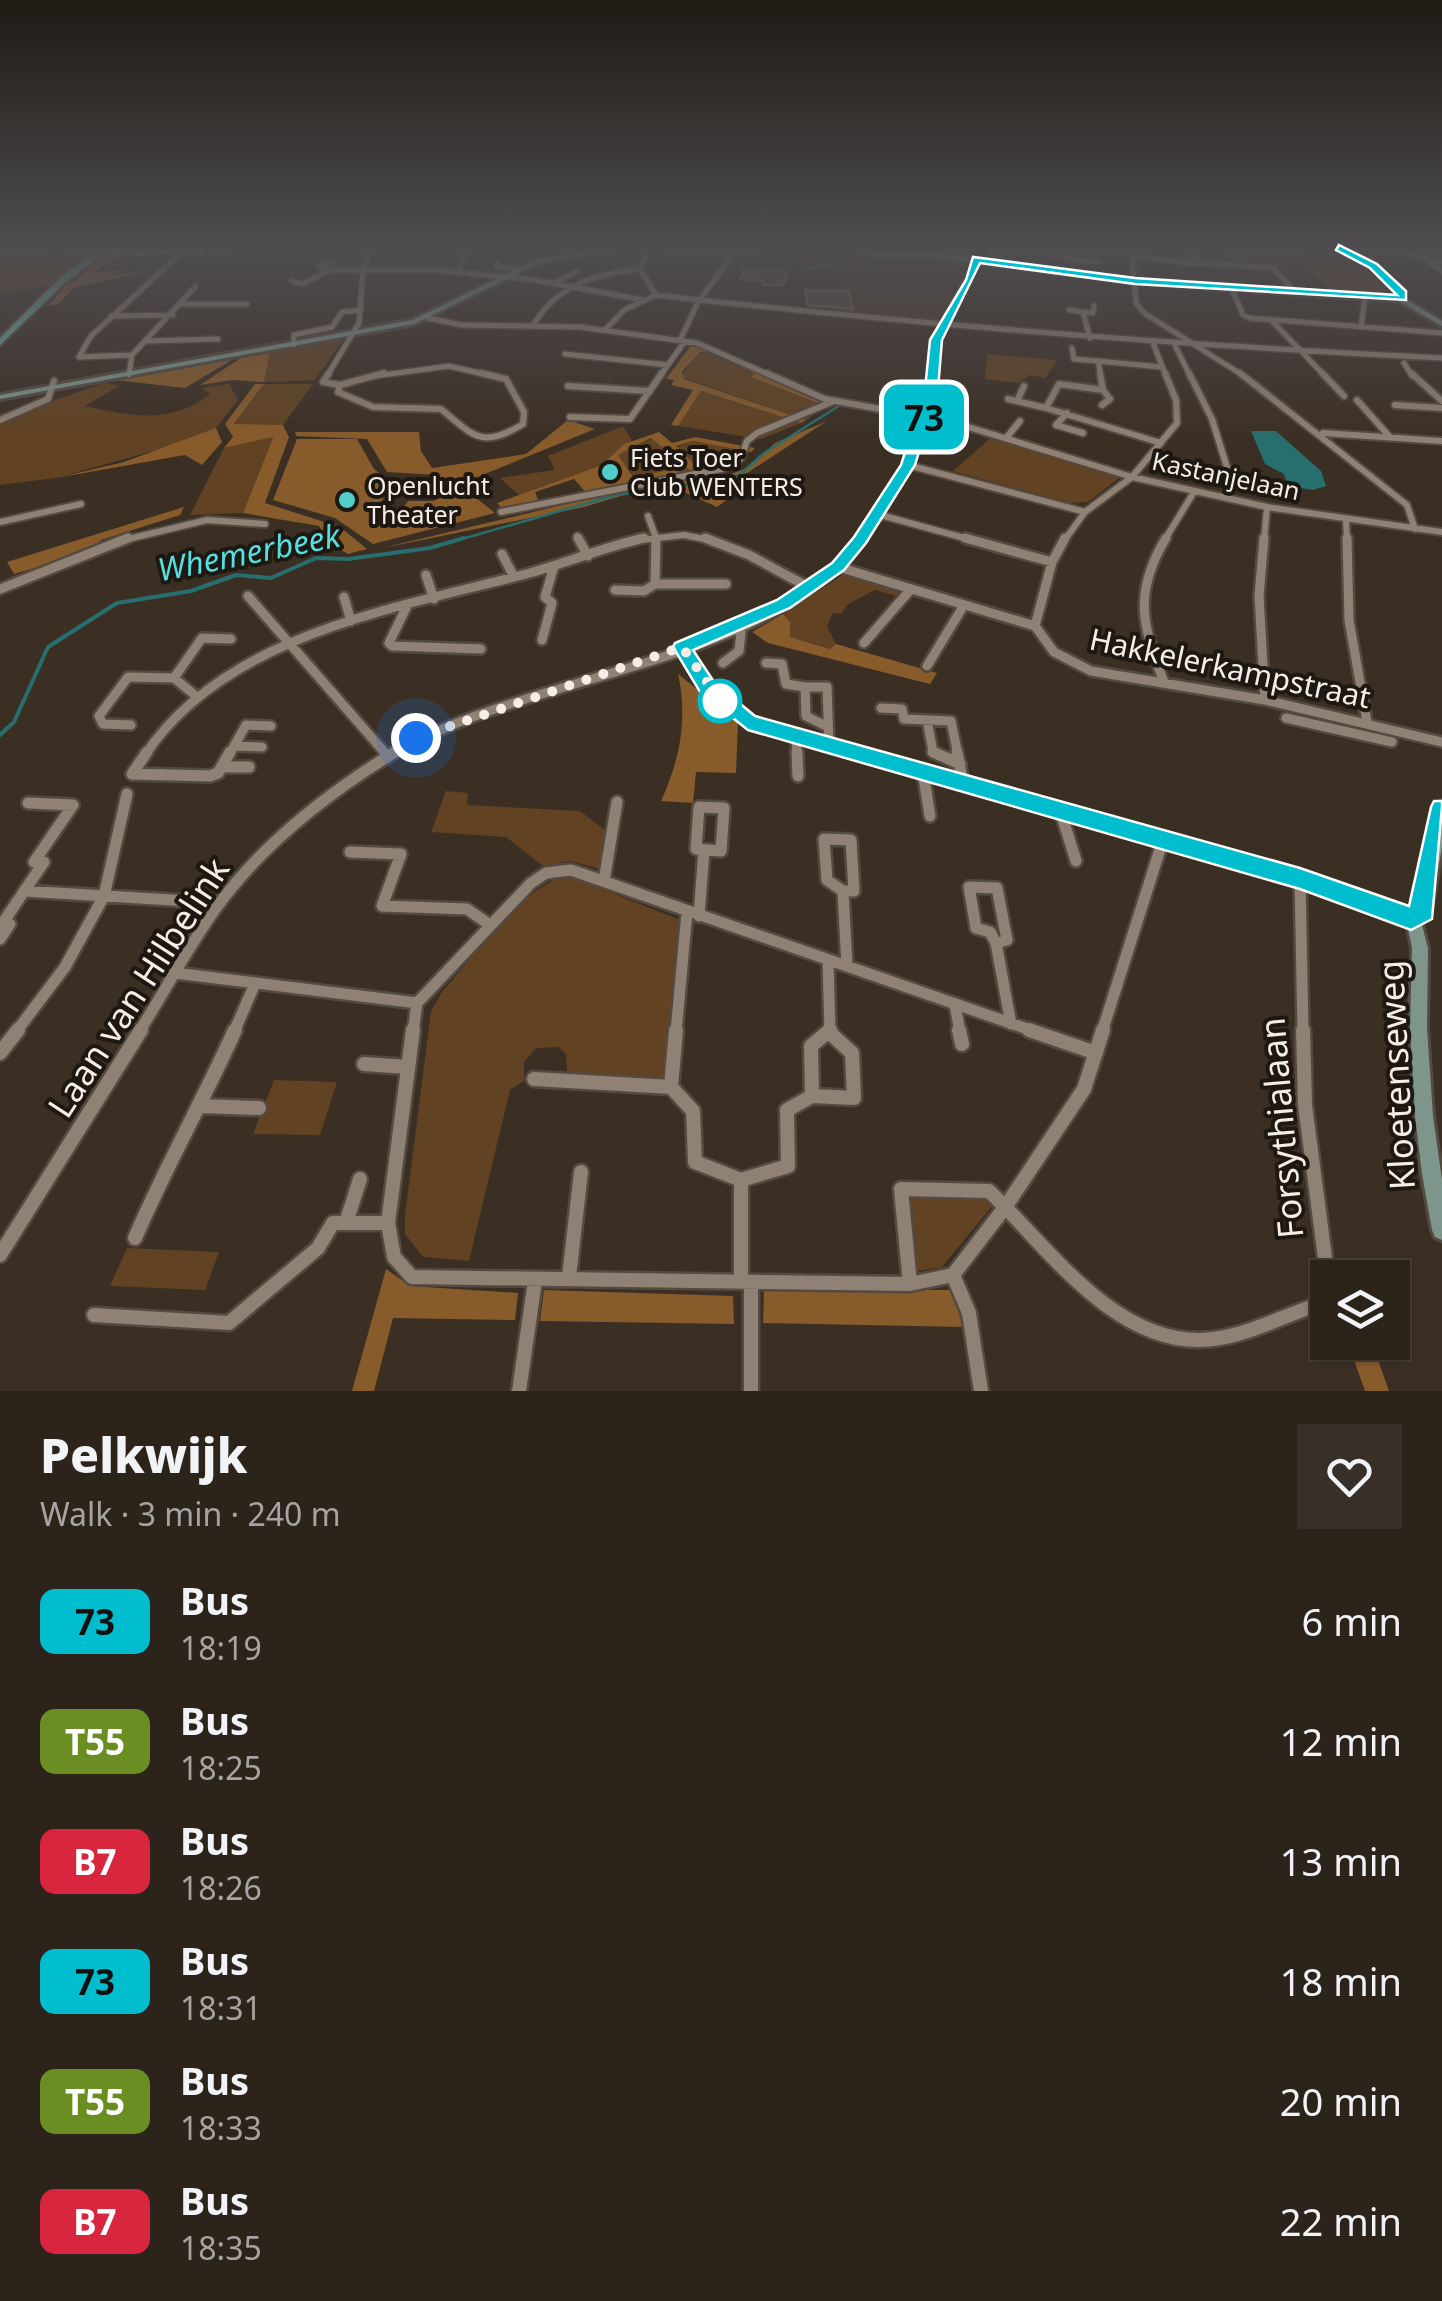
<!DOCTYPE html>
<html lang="en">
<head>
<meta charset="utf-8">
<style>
	:root { --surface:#2c231b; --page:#382f28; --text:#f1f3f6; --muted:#a6a4a3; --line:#48403a }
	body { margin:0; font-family:"Noto Sans",sans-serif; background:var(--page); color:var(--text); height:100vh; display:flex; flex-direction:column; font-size:38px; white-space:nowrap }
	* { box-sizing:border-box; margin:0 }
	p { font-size:32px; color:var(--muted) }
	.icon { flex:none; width:55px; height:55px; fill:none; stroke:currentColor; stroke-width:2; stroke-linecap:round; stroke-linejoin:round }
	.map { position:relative; height:1391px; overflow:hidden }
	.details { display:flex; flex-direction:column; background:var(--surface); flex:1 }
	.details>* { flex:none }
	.badge { padding:0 20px; border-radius:15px; font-size:35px; line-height:65px }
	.fabs { position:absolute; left:1310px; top:1260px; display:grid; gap:20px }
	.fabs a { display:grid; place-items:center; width:100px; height:100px; border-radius:0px; background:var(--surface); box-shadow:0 2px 8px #0004,0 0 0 2px var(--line); font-size:50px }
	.you { position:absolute; width:50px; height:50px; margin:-25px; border:8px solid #fff; border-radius:50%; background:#1a73e8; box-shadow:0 0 0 15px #1a73e833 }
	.map>.badge { position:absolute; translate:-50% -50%; box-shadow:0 0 0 5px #fff }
	.round { display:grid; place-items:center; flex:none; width:105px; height:105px; border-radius:0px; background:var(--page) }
	.headline { display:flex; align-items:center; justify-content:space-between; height:170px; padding:0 40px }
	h1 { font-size:48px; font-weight:800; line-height:75px }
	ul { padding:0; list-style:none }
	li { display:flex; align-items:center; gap:30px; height:120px; padding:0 40px }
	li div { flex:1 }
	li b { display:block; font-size:38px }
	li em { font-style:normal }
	li .badge { min-width:110px; font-weight:700; text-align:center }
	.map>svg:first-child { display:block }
	.built { fill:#483828 }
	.green { fill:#614222 }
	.forest { fill:#885b2b }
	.water { fill:#276e6e }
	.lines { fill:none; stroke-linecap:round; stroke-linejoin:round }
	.stream-far1 { stroke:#276e6e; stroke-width:2.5 }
	.stream { stroke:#276e6e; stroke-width:4 }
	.building { fill:#564a3e; stroke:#6c5f53; stroke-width:2.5 }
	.street-far4-casing { stroke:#554a41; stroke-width:8 }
	.street-far3-casing { stroke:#554a41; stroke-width:10 }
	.street-far2-casing { stroke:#554a41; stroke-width:14 }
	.street-far1-casing { stroke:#554a41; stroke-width:16 }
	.street-casing { stroke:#554a41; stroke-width:19 }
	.secondary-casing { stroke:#554a41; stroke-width:6 }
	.primary-casing { stroke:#554a41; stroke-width:5 }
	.street-far4 { stroke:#8f8174; stroke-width:5 }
	.street-far3 { stroke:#8f8174; stroke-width:6 }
	.street-far2 { stroke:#8f8174; stroke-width:9 }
	.street-far1 { stroke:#8f8174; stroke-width:11 }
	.street { stroke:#8f8174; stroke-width:14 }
	.secondary { fill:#7e958b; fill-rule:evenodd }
	.primary { fill:#6ea9a3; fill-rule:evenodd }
	.rail-casing { stroke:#e0d7d0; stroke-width:5 }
	.rail { stroke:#1e1813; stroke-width:2.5; stroke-dasharray:6; stroke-linecap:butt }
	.line { fill:#00becd; stroke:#fff; stroke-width:2.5 }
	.walk { stroke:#f5ede6; stroke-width:10; stroke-dasharray:0 18 }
	.poi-dot { fill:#52cdcc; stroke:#1e1813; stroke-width:4 }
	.stop-dot { fill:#fff; stroke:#00becd; stroke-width:5 }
	.labels { text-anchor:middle; stroke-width:8; stroke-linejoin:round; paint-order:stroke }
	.far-poi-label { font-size:25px; fill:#f5ede6; stroke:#1e1813; text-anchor:start }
	.far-street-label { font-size:25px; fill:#f5ede6; stroke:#1e1813 }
	.street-label { font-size:30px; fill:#f5ede6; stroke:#1e1813 }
	.water-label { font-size:32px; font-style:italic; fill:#56dfde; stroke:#1e1813 }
	.near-street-label { font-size:35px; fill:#f5ede6; stroke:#1e1813 }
</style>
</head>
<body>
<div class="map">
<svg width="1442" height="1391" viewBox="0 0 1442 1391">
	<rect width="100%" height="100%" fill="#3b2f24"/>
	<!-- built -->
	<path class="built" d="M857,259L896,265L974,270L943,325L811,310L805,295L809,290L840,291L837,262Z"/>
	<!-- green -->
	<path class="green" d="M0,248L97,252L56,284L0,294Z
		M1187,248C1260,248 1341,229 1390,291L1377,295L1331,291L1301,262L1322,250L1279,269L1227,259L1220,251Z
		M344,338L315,380L264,382L270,351Z
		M707,352L756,375L753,377L823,405L812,406L804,413L811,417L806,420L681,377L697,354Z
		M987,354L1057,360L1045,378L1030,375L1018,383L985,379Z
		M105,383L119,386L85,406C130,416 172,425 210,394L201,388L229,384L238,400L216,428L189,441L56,478L0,485V425L46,403Z
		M264,384H313L283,425H234Z
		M700,391L801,423L761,439L678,426Z
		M623,426L632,440L602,465L519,495L500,478L555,470L548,456Z
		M994,435L1120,477L1088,502L1068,503L953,471Z
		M273,436L243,513L190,515L224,448Z
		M655,437L695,473L687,476L674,469L634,477L617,455Z
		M693,441L751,452L700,470L676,447Z
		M844,574L903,591L900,597L875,590L848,604L841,614L833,613L827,626L836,644L831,649L790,637V622L783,614Z
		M446,791L468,793L467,805L580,811L606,831L601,869L570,861L543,866L506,837L431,832Z
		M569,876L680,920L665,1077H572L567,1073L566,1054L558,1047L536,1048L524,1062V1081L510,1090L469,1261L423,1257L405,1234V1215L431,1011L442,992C470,961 529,879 569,876Z
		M274,1080L337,1082L320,1135L253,1134Z
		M911,1197L987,1200L993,1205L942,1267L918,1271Z
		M127,1248L219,1252L205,1290L110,1286Z"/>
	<!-- forest -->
	<path class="forest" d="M113,248H123L118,253L204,248C171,260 121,244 95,272L132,270L76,281L164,267L74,288L58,304L47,306L64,289H57L75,281Z
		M692,344L826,401L823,405L751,377L755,374L711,353L700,352L682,372L684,379L806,420L801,423L701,391L678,426L671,425L693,390L671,385L674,380L666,379Z
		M270,351L264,382L232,380L200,385L244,356Z
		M235,358L185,388L116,380Z
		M255,384H264L234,424L283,425L289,437L265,503L340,527L367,549L348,554L328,542L319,526L243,513L273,437L224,448L233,437L225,424Z
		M568,420L595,429L453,487L437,475L387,472L367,439L296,436L295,432H419L421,451L432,468L526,454Z
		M827,421L747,473L701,483L730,497L717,507L671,486L647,488L584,507L378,549L650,484L726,476L749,467L775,443Z
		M216,428L222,442L202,465L185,455L56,478L124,462Z
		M659,432L672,443L695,437L755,448L751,452L693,441L676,446L700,470L747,457L733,469L696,475L651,438L618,455L633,477L674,469L687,476L633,483L588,495L574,479L535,492L541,507L504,511L497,503L602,465L624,444Z
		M297,439H357L374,469L389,481L390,489L402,497H384L376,513L398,514L408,501H433L464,488L495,513L373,544L335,518L273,500Z
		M184,507L180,515L101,540L92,551L14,574L7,562Z
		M783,614L790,622V637L830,649L836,644L937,673L930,684L768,643L752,632Z
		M678,674L738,722L736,773L696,772L693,803L661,801C680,759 688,719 678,674Z
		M386,1269L410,1286L518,1293L515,1320L393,1318L374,1391H352Z
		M544,1290L733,1296L734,1324L540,1321Z
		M764,1290H952L963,1327L763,1323Z
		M1348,1343H1372L1389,1391H1365Z"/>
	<!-- water -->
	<path class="water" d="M1251,431H1276L1321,471L1326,486L1313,490L1288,486L1284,474L1265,464Z"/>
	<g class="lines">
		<!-- stream-far1 -->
		<path class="stream-far1" d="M1239,248H1265
			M806,270L838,261
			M455,541L616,495L736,478L764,453L842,404"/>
		<!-- stream -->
		<path class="stream" d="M0,735L14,722L48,647L117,603L191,591L236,575L271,578L316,558L348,559L430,548L464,538"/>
	</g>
	<!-- building -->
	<path class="building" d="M745,269L780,270L788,273L783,285H763L762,281L740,279Z
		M805,290L849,291L853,309L808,305Z"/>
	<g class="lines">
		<!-- street-far4 casing -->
		<g class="street-far4-casing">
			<path id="street-far4" d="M1063,248L1101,251
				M1131,248L1136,303L1144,313L1244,376
				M1183,248L1201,263L1274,268L1292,289
				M1432,248L1442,251
				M1101,249L1132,252
				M991,251L1022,249L1072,258
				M1133,256L1200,264
				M957,257L965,253L960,250L971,249
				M1067,259L1099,262
				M1426,259L1442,271
				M497,263L496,267L519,269
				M640,269L648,248
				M331,270L319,267L332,261
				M457,273L466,252
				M292,281L302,284L331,270H438L535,280L643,300
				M554,283L577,271
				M1232,289L1243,315L1250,318L1442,333
				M656,295C918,325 1179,345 1442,358
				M182,304H247
				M1069,310L1083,312
				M111,316L173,315
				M428,318L462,325L580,327L697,343L772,376
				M1270,319L1325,376
				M533,326C555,286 597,273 640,269
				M1361,326L1365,297
				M605,330L624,310L656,295L640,269
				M1090,338L1083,312L1093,313L1094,306
				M680,340L698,302L735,252
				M146,341L218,339
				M1153,343L1166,376
				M294,345V335L332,327L342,312L361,310
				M1175,345L1190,376
				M1072,348L1074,359L1098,361
				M565,354L668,365
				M79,357L91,336L177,257
				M79,357L132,355
				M1404,363L1412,376
				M129,375L132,355L195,287
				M327,376L359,323L363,271L371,248
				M375,376L449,366L492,376
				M660,376L685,341
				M933,376L940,329L977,259
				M1101,376L1098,361L1161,367"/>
		</g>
		<!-- street-far3 casing -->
		<g class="street-far3-casing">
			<path id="street-far3" d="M329,373L323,382L340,385
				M384,373L340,385L338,392L373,407L441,409C473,435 481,450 523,424L524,412L506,379L481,373
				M766,373L825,399L952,422L1132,477L1267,507L1442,532
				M1100,373L1103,390L1059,384L1046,408L1161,443
				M1189,373L1212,419L1230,477
				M1240,373L1407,505L1415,529
				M1322,373L1344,396
				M1411,373L1442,401
				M568,386L650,391
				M1008,399L1046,408
				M1357,400L1389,436
				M1017,401L1024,386
				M1102,405L1110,399L1103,390
				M1395,405L1442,408
				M1067,413L1056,425L1083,433
				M570,417L630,419L662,373
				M0,420L48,399L54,381
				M1323,433L1442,441
				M1007,437L1020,421
				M908,465L1085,512
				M501,512L721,469L741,458L747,441L757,433L834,401
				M877,514L975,541
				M648,516L657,541
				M1346,520L1347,541
				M0,522L81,504
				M577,536L580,541
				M120,541L207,520L265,524
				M632,541L684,535L714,541
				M861,541C896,495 930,432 933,373
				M1064,541L1085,512L1132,477L1177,423L1176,400L1165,373
				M1164,541L1194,492
				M1264,541L1267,507"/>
		</g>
		<!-- street-far2 casing -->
		<g class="street-far2-casing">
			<path id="street-far2" d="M578,538L588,556
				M656,538L655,584H726
				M705,538L749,555L810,588
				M965,538L1052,562
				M1264,538L1259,596L1265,700
				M1347,538L1349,620L1367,722
				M502,554L514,577
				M838,567L1035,626L1054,652L1091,671L1265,700L1442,742
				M426,575L434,599
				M0,589L128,538
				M615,590L644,591L655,584
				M248,596L386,754
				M344,597L351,621
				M407,606L389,643L392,646L481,649
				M1035,626L1052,562L1065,538
				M542,640L552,603L545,597L554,566
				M864,643L911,589
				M682,647C736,733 772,729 863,755
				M723,663L739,651L742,624
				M766,663L782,664L786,684L805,687
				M927,666L964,605
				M174,678L202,638L231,639
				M1164,682C1142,625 1133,593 1166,538
				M881,708L902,709L904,719L951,721L958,755
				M1286,718L1392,742
				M927,720L933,752L939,755
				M131,725L103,724L99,716L128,677L174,678L196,696
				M828,727L806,716L805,687H827L829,745
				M796,736L797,755
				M234,746L262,747
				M145,755C225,635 396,608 526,574C566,563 604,547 644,538
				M229,755L246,725L271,726
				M391,755C530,672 764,667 863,538"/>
		</g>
		<!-- street-far1 casing -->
		<g class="street-far1-casing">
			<path id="street-far1" d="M147,752L132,774L210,776L218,773L230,752
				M797,752L798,776
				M854,752L1300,879L1411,918
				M933,752L960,764
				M957,752L963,783
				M222,767H249
				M923,772L930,816
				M699,807L724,808L721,851L696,849Z
				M1060,810L1076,861
				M824,839L851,840L854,891H843L827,880Z
				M350,852L401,854L382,906L467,909L490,925
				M1300,879L1303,1032
				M604,881L617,802
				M969,887L997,888L1007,940L996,943L990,932L976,928Z
				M24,891L205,902L217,907
				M843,891L847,966
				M699,916L704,850
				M0,939L10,924H2L44,862H34L73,805L28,803
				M996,943L1011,1024
				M828,960L830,1032
				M175,973L417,1003L413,1032
				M417,1003L531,883L546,873L571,870L1036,1032
				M955,1005L960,1032
				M16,1032L65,967L104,896L127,794
				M139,1032C165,991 188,947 216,908C263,843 328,793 395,752
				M234,1032L254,986
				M676,1032L687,912
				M1102,1032L1163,840"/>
		</g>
		<!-- street casing -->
		<g class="street-casing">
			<path id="street" d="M413,1030L388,1223L394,1257L412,1277L910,1284L953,1275L1006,1206L1084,1089L1103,1030
				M959,1030L962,1044
				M1029,1030L1096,1053
				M0,1053L18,1030
				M364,1064L408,1067
				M534,1079L671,1087L676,1030
				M671,1087L693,1111L695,1162L741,1180V1282
				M812,1096L854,1098L852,1053L830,1033
				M201,1106L259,1108
				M741,1180L788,1166L787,1110L812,1096L811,1046L830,1030
				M346,1223L360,1179
				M135,1238C166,1166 203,1101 235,1030
				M0,1255L141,1030
				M953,1275L969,1313L981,1391
				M569,1277L581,1172
				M751,1283V1391
				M910,1284L901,1189L989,1191C1047,1246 1111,1340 1199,1340C1237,1340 1276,1319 1311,1307L1322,1297L1327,1273L1305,1105L1303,1030
				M94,1315L229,1323L318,1248L333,1223H388
				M519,1391L535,1281"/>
		</g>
		<!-- secondary casing -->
		<g class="secondary-casing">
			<path id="secondary" d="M616,248H629L542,262L414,324L0,399V395L412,320L538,259Z
				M658,248L729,250L771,248L729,254L661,250Z
				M855,248H862L874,253H932L1135,279L1398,297L1399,293L1367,261L1342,250L1347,248H1387L1442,260V264L1381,250L1357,251L1371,259L1405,292L1404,298L1442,321V326L1398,301L1135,283L932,257H873Z
				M1442,801V847L1431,911L1429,916L1421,921L1428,948L1427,1028L1433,1116L1442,1180V1240L1435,1237L1432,1230L1422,1174L1415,1116L1410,1028L1412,948L1408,929L1403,918L1405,913L1416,907L1435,807L1437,803Z"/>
		</g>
		<!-- primary casing -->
		<g class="primary-casing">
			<path id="primary" d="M103,248H110L67,281L0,345V338L61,277Z"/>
		</g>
		<!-- street-far4 -->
		<use href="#street-far4" class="street-far4"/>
		<!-- street-far3 -->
		<use href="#street-far3" class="street-far3"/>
		<!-- street-far2 -->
		<use href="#street-far2" class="street-far2"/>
		<!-- street-far1 -->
		<use href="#street-far1" class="street-far1"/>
		<!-- street -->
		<use href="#street" class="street"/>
		<!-- secondary -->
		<use href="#secondary" class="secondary"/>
		<!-- primary -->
		<use href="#primary" class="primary"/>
		<!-- rail casing -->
		<g class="rail-casing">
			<path id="rail" d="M72,248L145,253L233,248"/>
		</g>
		<!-- rail -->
		<use href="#rail" class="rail"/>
	</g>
	<!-- sky -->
	<linearGradient id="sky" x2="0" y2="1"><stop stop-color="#201a14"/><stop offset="0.56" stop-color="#4f4d50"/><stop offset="1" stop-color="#4f4d50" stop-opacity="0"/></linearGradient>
	<rect width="1442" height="442" fill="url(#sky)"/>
	<!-- line -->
	<path class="line" d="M1339,245L1377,264L1406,291V300L1135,284L980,263L942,340L938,389L915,465L866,543L844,570L790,608L693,650L714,682L755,716L1300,868L1409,906L1431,807L1434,801H1442V807L1432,919L1411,930L1300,889L748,730L700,692L673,647L675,643L777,600L832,563L854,537L901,465L925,389L930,340L966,280L973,257L1135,278L1397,295L1370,268L1336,250Z"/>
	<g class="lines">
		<!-- walk -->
		<path class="walk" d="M416,738L682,647L723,704L720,701"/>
	</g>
	<!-- markers -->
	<g class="poi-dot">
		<circle cx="610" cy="472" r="10"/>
		<circle cx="347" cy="500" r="10"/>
	</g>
	<circle class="stop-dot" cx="720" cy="701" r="20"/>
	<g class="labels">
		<!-- far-poi labels -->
		<g class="far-poi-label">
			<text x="630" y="467">Fiets Toer<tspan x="630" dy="29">Club WENTERS</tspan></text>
			<text x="367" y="495">Openlucht<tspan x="367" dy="29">Theater</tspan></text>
		</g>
		<!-- far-street labels -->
		<g class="far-street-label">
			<text transform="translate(1226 476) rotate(12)" y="9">Kastanjelaan</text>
		</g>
		<!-- street labels -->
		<g class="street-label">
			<text transform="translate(1230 669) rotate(12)" y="10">Hakkelerkampstraat</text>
		</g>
		<!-- water labels -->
		<g class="water-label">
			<text transform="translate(249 553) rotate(-11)" y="11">Whemerbeek</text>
		</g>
		<!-- near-street labels -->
		<g class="near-street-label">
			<text transform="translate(139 988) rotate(-57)" y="12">Laan van Hilbelink</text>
			<text transform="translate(1397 1075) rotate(-93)" y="12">Kloetenseweg</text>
			<text transform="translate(1282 1128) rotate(-95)" y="12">Forsythialaan</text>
		</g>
	</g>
</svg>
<div class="fabs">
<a><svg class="icon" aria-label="layers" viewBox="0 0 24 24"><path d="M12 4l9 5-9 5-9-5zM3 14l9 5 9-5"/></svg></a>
</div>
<div class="you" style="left:416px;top:738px"></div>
<b class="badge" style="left:924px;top:417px;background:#00becd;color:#111">73</b>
</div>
<section class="details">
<div class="headline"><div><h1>Pelkwijk</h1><p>Walk · 3 min · 240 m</p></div><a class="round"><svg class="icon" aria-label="heart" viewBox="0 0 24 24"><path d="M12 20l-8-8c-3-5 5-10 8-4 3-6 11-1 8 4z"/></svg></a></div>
<ul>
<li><span class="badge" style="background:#00becd;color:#111">73</span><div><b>Bus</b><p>18:19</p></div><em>6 min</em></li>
<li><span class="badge" style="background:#6b8e23;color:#fff">T55</span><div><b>Bus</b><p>18:25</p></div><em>12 min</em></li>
<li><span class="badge" style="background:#d7263d;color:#fff">B7</span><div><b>Bus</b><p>18:26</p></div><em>13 min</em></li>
<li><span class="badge" style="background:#00becd;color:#111">73</span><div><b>Bus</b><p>18:31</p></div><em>18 min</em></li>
<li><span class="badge" style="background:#6b8e23;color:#fff">T55</span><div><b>Bus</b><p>18:33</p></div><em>20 min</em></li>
<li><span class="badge" style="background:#d7263d;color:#fff">B7</span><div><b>Bus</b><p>18:35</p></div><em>22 min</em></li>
</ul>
</section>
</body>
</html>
